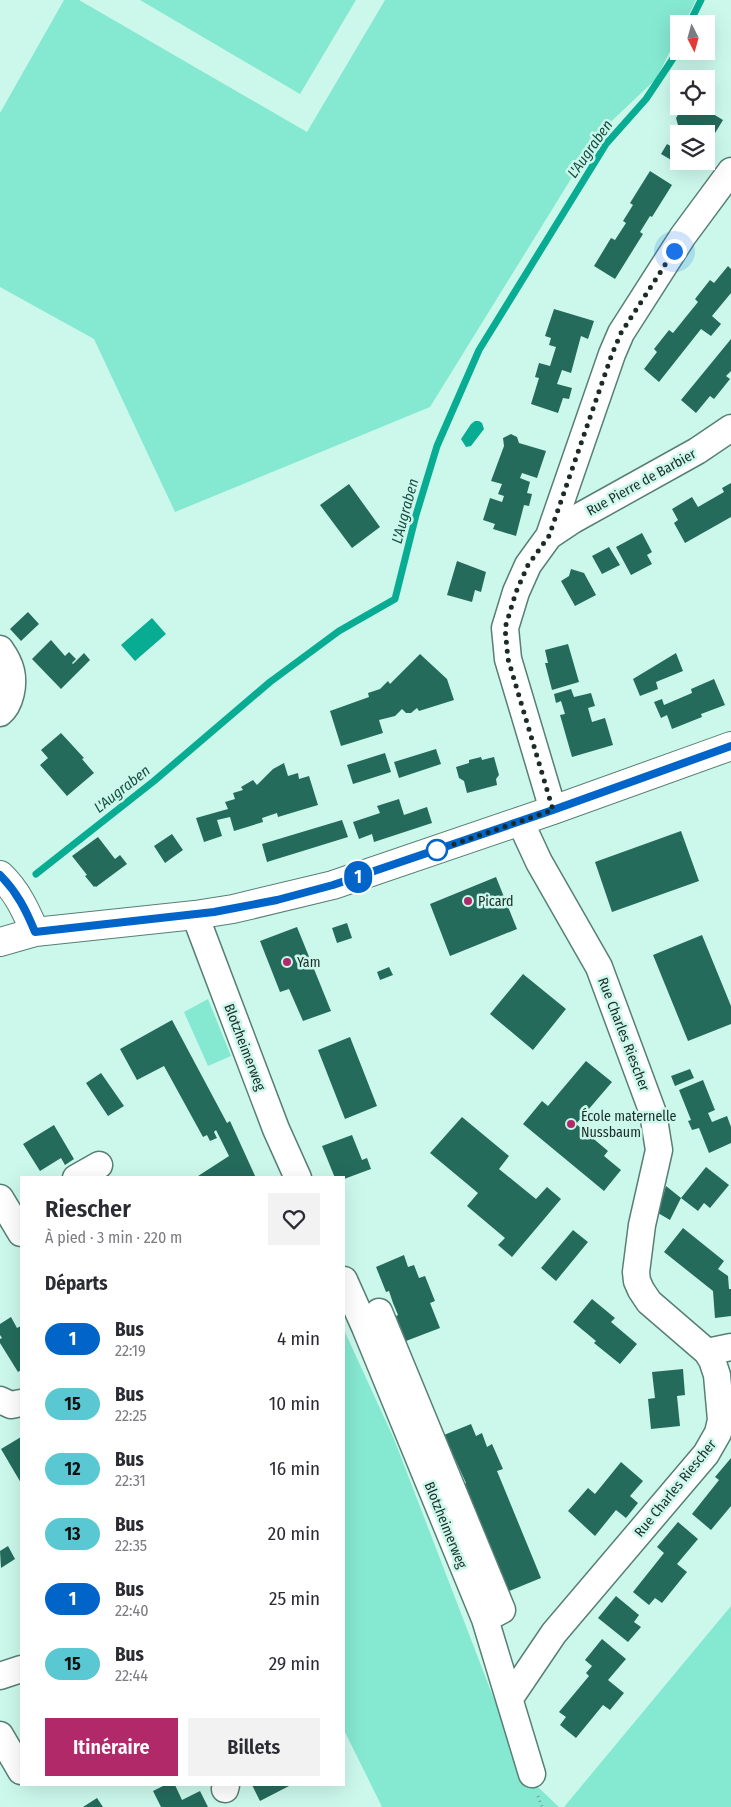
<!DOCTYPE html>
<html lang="fr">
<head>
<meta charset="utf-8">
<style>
	:root { --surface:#fff; --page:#f2f2f3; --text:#2b2b33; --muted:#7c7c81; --accent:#b22969 }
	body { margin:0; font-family:"Fira Sans Condensed",sans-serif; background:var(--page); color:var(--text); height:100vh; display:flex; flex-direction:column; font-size:19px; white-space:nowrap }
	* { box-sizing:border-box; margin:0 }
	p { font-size:16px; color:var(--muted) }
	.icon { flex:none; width:28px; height:28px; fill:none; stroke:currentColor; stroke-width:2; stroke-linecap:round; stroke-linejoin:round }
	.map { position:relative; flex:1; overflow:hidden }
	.drawer { position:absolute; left:20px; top:1176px; width:325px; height:610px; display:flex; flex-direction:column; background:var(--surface); border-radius:0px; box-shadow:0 5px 20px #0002 }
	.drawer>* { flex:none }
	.badge { padding:0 10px; border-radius:16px; font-size:18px; line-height:32px }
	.needle { width:32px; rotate:174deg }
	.buttons { position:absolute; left:670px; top:15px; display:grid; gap:10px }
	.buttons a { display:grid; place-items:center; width:45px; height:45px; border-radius:0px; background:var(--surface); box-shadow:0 5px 20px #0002; font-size:25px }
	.you { position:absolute; width:25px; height:25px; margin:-12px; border:4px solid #fff; border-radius:50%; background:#1a73e8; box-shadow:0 0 0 8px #1a73e833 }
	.map>.badge { position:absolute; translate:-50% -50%; box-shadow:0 0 0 2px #fff }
	h2 { padding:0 25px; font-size:19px; line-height:45px }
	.round { display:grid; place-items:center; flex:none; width:52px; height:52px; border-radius:0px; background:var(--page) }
	.headline { display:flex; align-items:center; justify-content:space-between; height:85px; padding:0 25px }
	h1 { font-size:24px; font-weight:600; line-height:38px }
	.button { display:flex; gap:10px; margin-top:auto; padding:10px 25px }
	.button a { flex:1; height:58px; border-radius:0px; background:var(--accent); color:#fff; font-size:20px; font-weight:600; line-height:58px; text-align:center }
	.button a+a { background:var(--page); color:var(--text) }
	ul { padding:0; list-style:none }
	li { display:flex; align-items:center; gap:15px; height:65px; padding:0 25px }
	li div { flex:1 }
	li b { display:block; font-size:19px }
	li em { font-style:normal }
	li .badge { min-width:55px; font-weight:700; text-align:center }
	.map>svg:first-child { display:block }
	.green { fill:#85e8d1 }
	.water { fill:#08ac93 }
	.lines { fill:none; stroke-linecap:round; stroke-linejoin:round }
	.stream { stroke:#08ac93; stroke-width:7 }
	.building { fill:#246b5c }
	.minor-casing { stroke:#577f75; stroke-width:29 }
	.major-casing { stroke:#577f75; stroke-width:30 }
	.path { stroke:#7b9b93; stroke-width:3; stroke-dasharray:1 4; stroke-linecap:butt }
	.minor { stroke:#fff; stroke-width:26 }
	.major { stroke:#fff; stroke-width:28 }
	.line-casing { stroke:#fff; stroke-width:11 }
	.line { stroke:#0064c8; stroke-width:8 }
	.walk { stroke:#1b2c28; stroke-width:5; stroke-dasharray:0 9 }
	.stop-dot { fill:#fff; stroke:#0064c8; stroke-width:2.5 }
	.poi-dot { fill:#b22969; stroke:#ccf8ec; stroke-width:2 }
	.labels { text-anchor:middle; stroke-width:5; stroke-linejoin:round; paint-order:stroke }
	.street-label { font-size:14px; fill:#1b2c28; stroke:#ccf8ec }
	.poi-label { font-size:14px; fill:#1b2c28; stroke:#ccf8ec; text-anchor:start }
	.water-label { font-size:15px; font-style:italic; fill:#185045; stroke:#ccf8ec }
</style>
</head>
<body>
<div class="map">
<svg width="731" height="1807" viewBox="0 0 731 1807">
	<rect width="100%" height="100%" fill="#ccf8ec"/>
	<!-- green -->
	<path class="green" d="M64,0H79L307,132L385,0H696L684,24H679V34L656,79L600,132L430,407L175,512L94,339L0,287V113Z
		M140,0H356L300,94Z
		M208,999L231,1056L208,1066L184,1012Z
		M344,1330L394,1439L522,1772L559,1807H382L344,1730Z
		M731,1606V1807H564Z"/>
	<!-- water -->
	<path class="water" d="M475,421H479L482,423L484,429L471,446L466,447L461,439L471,424Z
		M152,618L166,634L135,661L121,645Z"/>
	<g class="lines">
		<!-- stream -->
		<path class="stream" d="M689,24L701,0
			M36,874L154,781L270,682L339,631L395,599L416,515L437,446L479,350L606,144L646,99L674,57L679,46"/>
	</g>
	<!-- building -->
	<path class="building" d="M689,106H700L723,120L706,148V134H680L684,128L678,125L676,118L679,113L686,112Z
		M667,144L677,150L679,148V161H693L685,168L661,154Z
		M650,171L672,185L652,217L650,216L640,232L643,234L615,279L594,266L611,238L615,240L626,223L623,221L633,205L630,203Z
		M728,266L731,269V293L712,316L721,324L711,336L701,329L659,382L644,369L657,352L654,349L669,330L673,333L685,318L698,302L695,299L710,280L714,283Z
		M554,309L594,321L588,339L581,336L571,373L562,370L557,384L572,388L569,399L563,398L558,413L531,404L539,378L535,377L539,363L550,366L556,347L549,345L551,338L545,336Z
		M731,339V371L726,376L730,379L714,399L710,396L696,413L681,400Z
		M511,434L517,437L519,443L546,451L537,478L522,473L520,478L530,482L527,493L532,494L529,506L524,505L516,536L493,529L495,524L483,520L490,498L502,502L504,496L498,494L502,484L491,481L504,446L503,438Z
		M731,483V517L685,543L674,523L678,520L672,509L692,497L698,507L724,492L722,488Z
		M349,484L380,527L352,548L320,505Z
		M642,533L652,552L647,555L652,564L631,575L616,547Z
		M609,547L620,565L602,574L592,556Z
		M457,561L486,572L481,592L475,590L472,602L447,595Z
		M571,569L584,573L596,595L575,606L561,581L569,576Z
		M28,612L39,624L21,641L10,629Z
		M51,640L65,656L69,652L76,659L72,663L73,664L84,653L90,660L61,689L32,659Z
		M568,644L579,682L552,690L545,663H548L545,650Z
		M676,653L683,671L656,682L658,689L640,696L633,679Z
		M420,654L447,679L454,700L419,711L417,708L411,713H406L402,709L395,716L379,720L383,733L341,746L330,711L369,697L368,693L380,689L388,681L390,684Z
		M714,679L725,705L701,714L702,717L672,729L667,715L661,718L654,702L662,699L664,705L692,693L691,689Z
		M571,689L574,697L591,693L595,706L588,708L592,722L605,718L613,745L572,757L560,715L565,714L561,701L556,703L554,694Z
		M61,733L84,758L82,759L94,773L67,796L40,765L48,758L41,750Z
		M436,749L441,764L399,778L394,762Z
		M385,753L391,772L353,784L347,765Z
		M481,757L482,760L494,757L499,775L496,779L497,785L467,793L464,781L459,778L456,767L469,763V760Z
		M284,763L288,776L298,773L299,779L309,776L318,805L278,817L277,813L262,818L263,822L234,831L230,817L217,820L222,836L204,842L196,818L228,809L225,802L235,799L233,793L243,790L241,787L253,780L257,785L273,769Z
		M399,799L404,815L427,807L432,823L374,842L372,834L359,839L353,822L380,813L377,806Z
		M342,820L348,837L267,862L262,844Z
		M681,831L699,881L612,912L595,862Z
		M172,834L183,850L165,863L154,846Z
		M98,837L115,859L120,855L127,864L96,887L95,886L94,887L85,876L87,875L72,856Z
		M496,877L517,929L450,956L430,904Z
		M347,923L352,938L337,943L332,928Z
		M297,927L331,1011L303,1021L289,989L280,992L260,941Z
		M702,935L731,1006V1024L688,1041L653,955Z
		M389,967L393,975L380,980L377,972Z
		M523,974L566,1009L533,1050L490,1014Z
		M172,1020L227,1123L230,1121L256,1178H195L229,1156L216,1130L214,1132L217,1138L210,1141L207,1135L203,1137L164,1066L137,1080L120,1049Z
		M350,1037L377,1106L345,1119L318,1050Z
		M586,1061L612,1082L576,1124L608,1151L604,1156L621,1170L604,1191L523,1124L542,1101L548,1106Z
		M690,1069L694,1078L675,1086L671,1076Z
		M101,1073L124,1106L108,1116L86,1083Z
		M703,1080L715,1110L708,1113L712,1122L727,1116L731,1127V1143L709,1153L699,1128L692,1130L688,1121L691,1120L679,1090Z
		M462,1117L509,1156L499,1169L536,1199L547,1187L561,1199L512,1257L498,1245L505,1238L467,1206L478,1193L430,1153Z
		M54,1125L74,1159L65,1165L61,1158L40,1171L23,1144Z
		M352,1135L362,1160L367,1158L371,1169L344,1179V1178H335L322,1146Z
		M706,1167L729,1185L710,1208L704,1203L698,1211L681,1198Z
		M666,1186L681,1198L670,1220L658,1213Z
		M683,1228L724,1261L718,1269L728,1276L729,1289H731V1316L715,1318L713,1291L664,1252Z
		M573,1230L588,1242L556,1281L541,1268Z
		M404,1255L408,1267L414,1265L419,1278L425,1276L435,1301L430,1303L440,1328L406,1341L396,1316L398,1315L393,1303L389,1291L386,1292L376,1267Z
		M592,1299L615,1318L611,1322L637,1344L620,1364L594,1343L596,1341L573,1322Z
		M11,1317L17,1328L21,1326V1370L18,1372L0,1343V1339L2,1338L0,1335V1324Z
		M683,1369L685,1395L677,1396L680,1426L651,1429L648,1399L655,1398L652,1372Z
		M471,1424L476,1436L482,1433L487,1447L492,1444L503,1469L497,1471L541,1578L504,1593L464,1484L466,1483L444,1435Z
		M21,1437V1483L1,1449Z
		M731,1458V1506L711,1530L692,1514L719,1480L715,1477Z
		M621,1462L643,1481L630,1496L638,1503L626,1518L616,1510L595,1536L568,1511L588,1488L595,1494Z
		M678,1522L698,1539L677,1564L687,1572L662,1603L655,1598L649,1605L633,1592L664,1553L657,1547Z
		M8,1546L15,1559L1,1568L0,1551Z
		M616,1596L639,1615L634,1622L641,1627L628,1642L598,1618Z
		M602,1639L626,1659L608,1680L624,1693L610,1710L603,1705L576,1738L560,1725L566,1717L559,1712L589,1676L586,1673L592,1666L585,1660Z
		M165,1785H175L182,1800L200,1791L208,1807H161L153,1791Z
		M252,1785H291L260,1801Z
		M97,1798L103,1807H83Z"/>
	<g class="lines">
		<!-- minor casing -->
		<g class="minor-casing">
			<path id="minor" d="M549,536L573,520L697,451L731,428
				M0,649C5,656 9,662 11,671C14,684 11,704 0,713
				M553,810L508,659L505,628L516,592L528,565L549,536L612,354L621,333L683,236L731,171
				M195,915L276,1129L298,1178
				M76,1178L99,1165
				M0,1198L21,1233
				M344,1280L365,1327L485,1619L532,1774
				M379,1312L502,1610L485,1619
				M707,1352L731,1347
				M0,1400L11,1405L21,1403
				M0,1676L21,1669
				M510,1698L554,1633L706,1454L718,1433L721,1420L717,1375L712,1360L707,1352L649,1302L641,1290L637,1281L636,1272L642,1225L659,1150L653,1113L599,967L539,862L520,821
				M0,1735L21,1771
				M225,1789L226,1785"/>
		</g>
		<!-- major casing -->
		<g class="major-casing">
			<path id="major" d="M0,875C17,891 26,911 35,932
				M0,942L35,932L195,915L233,909L333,885L553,810L731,746"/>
		</g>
		<!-- path -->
		<path class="path" d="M538,1796L542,1807"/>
		<!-- minor -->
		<use href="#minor" class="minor"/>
		<!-- major -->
		<use href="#major" class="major"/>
	</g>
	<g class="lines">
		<!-- line casing -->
		<g class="line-casing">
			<path id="line" d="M0,875C17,892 26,910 35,932L214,912L277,900L333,885L553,810L731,746"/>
		</g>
		<!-- line -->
		<use href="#line" class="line"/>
		<!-- walk -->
		<path class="walk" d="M437,850L553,810L508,659L505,628L516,592L528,565L549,536L612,354L621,333L674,251"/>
	</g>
	<!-- markers -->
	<circle class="stop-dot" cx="437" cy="850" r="10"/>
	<g class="poi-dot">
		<circle cx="468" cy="901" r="5"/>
		<circle cx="287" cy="962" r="5"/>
		<circle cx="571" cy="1124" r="5"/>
	</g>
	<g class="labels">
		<!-- street labels -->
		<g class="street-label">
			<text transform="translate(641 482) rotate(-29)" y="5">Rue Pierre de Barbier</text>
			<text transform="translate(624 1034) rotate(69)" y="5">Rue Charles Riescher</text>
			<text transform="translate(245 1047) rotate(69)" y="5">Blotzheimerweg</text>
			<text transform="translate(675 1488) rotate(-51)" y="5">Rue Charles Riescher</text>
			<text transform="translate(446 1525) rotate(68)" y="5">Blotzheimerweg</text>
		</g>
		<!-- poi labels -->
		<g class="poi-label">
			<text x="478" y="906">Picard</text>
			<text x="297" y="967">Yam</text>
			<text x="581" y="1121">École maternelle<tspan x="581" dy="16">Nussbaum</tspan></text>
		</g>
		<!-- water labels -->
		<g class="water-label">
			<text transform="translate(590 149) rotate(-55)" y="5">L'Augraben</text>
			<text transform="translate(405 511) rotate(-75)" y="5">L'Augraben</text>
			<text transform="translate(122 789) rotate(-38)" y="5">L'Augraben</text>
		</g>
	</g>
</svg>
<div class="buttons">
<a><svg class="needle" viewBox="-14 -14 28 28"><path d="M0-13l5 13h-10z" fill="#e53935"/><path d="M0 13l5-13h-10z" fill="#7c7c81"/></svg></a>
<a><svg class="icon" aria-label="locate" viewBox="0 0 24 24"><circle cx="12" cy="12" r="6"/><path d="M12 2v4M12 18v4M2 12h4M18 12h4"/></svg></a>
<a><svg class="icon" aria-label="layers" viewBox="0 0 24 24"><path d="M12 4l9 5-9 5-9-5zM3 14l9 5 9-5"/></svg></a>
</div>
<div class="you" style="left:674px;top:251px"></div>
<b class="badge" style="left:358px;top:877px;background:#0064c8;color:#fff">1</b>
<section class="drawer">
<div class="headline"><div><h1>Riescher</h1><p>À pied · 3 min · 220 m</p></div><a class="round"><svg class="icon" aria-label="heart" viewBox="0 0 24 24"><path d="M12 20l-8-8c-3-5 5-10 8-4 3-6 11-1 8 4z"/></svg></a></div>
<h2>Départs</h2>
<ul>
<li><span class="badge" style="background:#0064c8;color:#fff">1</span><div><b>Bus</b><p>22:19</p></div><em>4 min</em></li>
<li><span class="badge" style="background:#5ac8d2;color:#111">15</span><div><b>Bus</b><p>22:25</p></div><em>10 min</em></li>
<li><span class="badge" style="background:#5ac8d2;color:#111">12</span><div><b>Bus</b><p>22:31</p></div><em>16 min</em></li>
<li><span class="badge" style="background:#5ac8d2;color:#111">13</span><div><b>Bus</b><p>22:35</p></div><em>20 min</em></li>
<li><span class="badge" style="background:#0064c8;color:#fff">1</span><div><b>Bus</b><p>22:40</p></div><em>25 min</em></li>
<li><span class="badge" style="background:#5ac8d2;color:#111">15</span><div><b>Bus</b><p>22:44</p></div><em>29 min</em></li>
</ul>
<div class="button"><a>Itinéraire</a><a>Billets</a></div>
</section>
</div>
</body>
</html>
